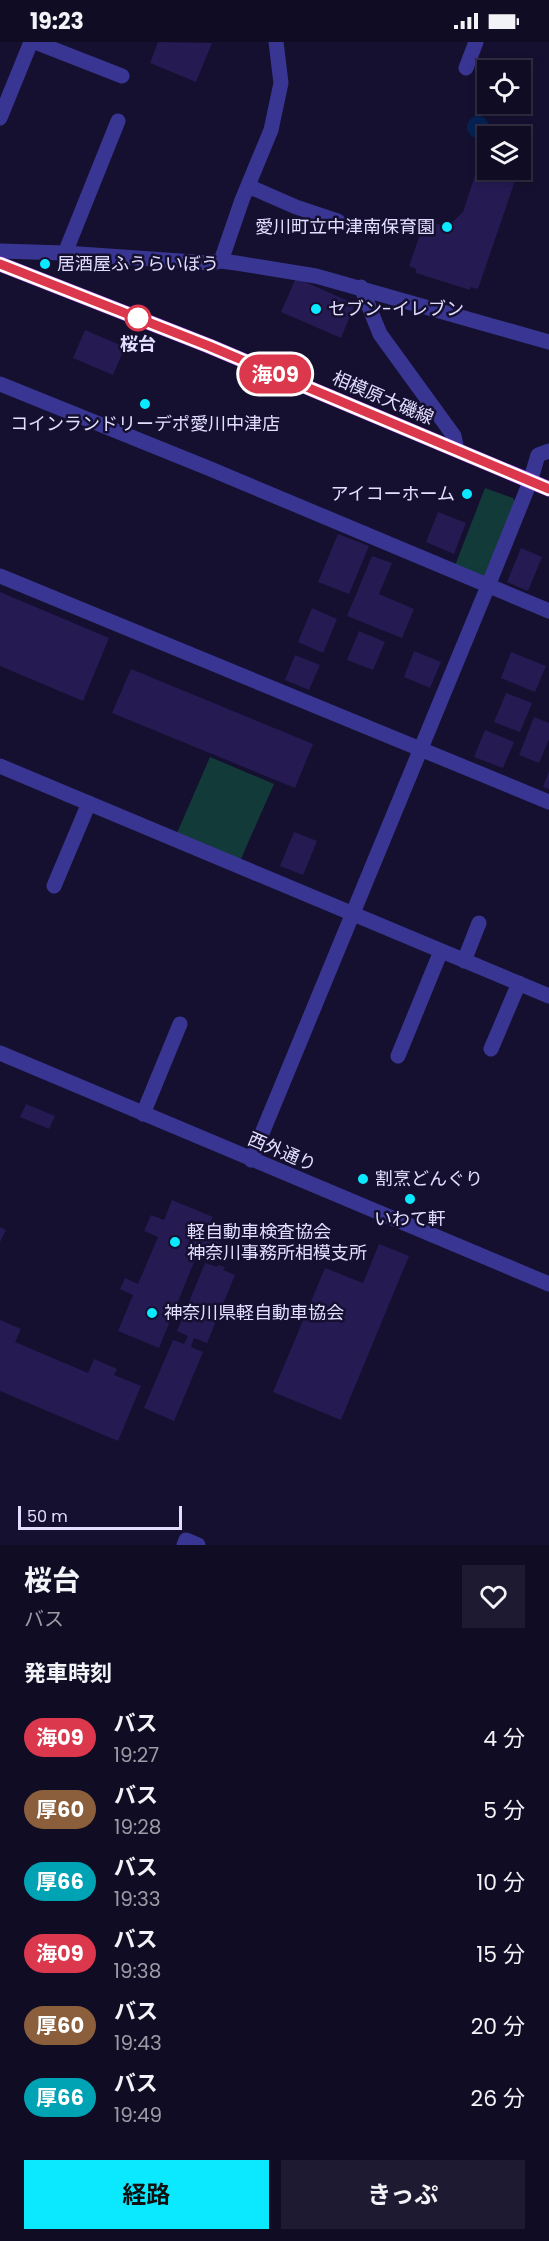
<!DOCTYPE html>
<html lang="ja">
<head>
<meta charset="utf-8">
<style>
	:root { --surface:#100c24; --page:#1e1a31; --text:#f1f3f6; --muted:#9c9ba6; --line:#302c41; --accent:#0ae9ff }
	body { margin:0; font-family:Poppins,"Noto Sans JP",sans-serif; background:var(--page); color:var(--text); height:100vh; display:flex; flex-direction:column; font-size:22px; white-space:nowrap }
	* { box-sizing:border-box; margin:0 }
	p { font-size:20px; color:var(--muted) }
	.icon { flex:none; width:33px; height:33px; fill:none; stroke:currentColor; stroke-width:2; stroke-linecap:round; stroke-linejoin:round }
	.map { position:relative; height:1503px; overflow:hidden }
	.drawer { display:flex; flex-direction:column; background:var(--surface); flex:1 }
	.drawer>* { flex:none }
	.badge { padding:0 12px; border-radius:20px; font-size:21px; line-height:39px }
	.buttons { position:absolute; left:477px; top:18px; display:grid; gap:12px }
	.buttons a { display:grid; place-items:center; width:54px; height:54px; border-radius:0px; background:var(--surface); box-shadow:0 3px 9px #0003,0 0 0 2px var(--line); font-size:30px }
	.scale { position:absolute; left:18px; bottom:15px; width:164px; box-sizing:border-box; padding-left:6px; border:3px solid #e2deff; border-top:0; font-size:16px; line-height:21px; white-space:nowrap; color:#e2deff; -webkit-text-stroke:4px #151030; paint-order:stroke }
	.map>.badge { position:absolute; translate:-50% -50%; box-shadow:0 0 0 3px #fff }
	h2 { padding:0 24px; font-size:22px; line-height:54px }
	.round { display:grid; place-items:center; flex:none; width:63px; height:63px; border-radius:0px; background:var(--page) }
	.head { display:flex; align-items:center; justify-content:space-between; height:102px; padding:0 24px }
	h1 { font-size:28px; font-weight:700; line-height:45px }
	.primary-button { display:flex; gap:12px; margin-top:auto; padding:12px 24px }
	.primary-button a { flex:1; height:69px; border-radius:0px; background:var(--accent); color:#111; font-size:24px; font-weight:700; line-height:69px; text-align:center }
	.primary-button a+a { background:var(--page); color:var(--text) }
	ul { padding:0; list-style:none }
	li { display:flex; align-items:center; gap:18px; height:72px; padding:0 24px }
	li div { flex:1 }
	li b { display:block; font-size:22px }
	li em { font-style:normal }
	li .badge { min-width:66px; font-weight:700; text-align:center }
	.status { display:flex; justify-content:space-between; align-items:center; height:42px; padding:0 30px; background:var(--surface); direction:ltr }
	.status svg { height:16px; fill:currentColor }
	.map>svg:first-child { display:block }
	.green { fill:#123a39 }
	.water { fill:#062252 }
	.building { fill:#251a52 }
	.lines { fill:none; stroke-linecap:round; stroke-linejoin:round }
	.minor { stroke:#393693; stroke-width:15 }
	.major { stroke:#c465ff; stroke-width:15 }
	.line-casing { stroke:#fff; stroke-width:14 }
	.line { stroke:#db374d; stroke-width:9 }
	.poi-dot { fill:#0ae9ff; stroke:#151030; stroke-width:2 }
	.stop-dot { fill:#fff; stroke:#db374d; stroke-width:3 }
	.labels { text-anchor:middle; stroke-width:5; stroke-linejoin:round; paint-order:stroke }
	.poi-label { font-size:18px; fill:#e2deff; stroke:#151030; text-anchor:start }
	.stop-label { font-size:18px; font-weight:bold; fill:#e2deff; stroke:#151030 }
	.street-label { font-size:18px; fill:#e2deff; stroke:#151030 }
</style>
</head>
<body>
<div class="status"><b>19:23</b><svg viewBox="0 0 49 12"><path d="M0 12V9h3v3zM5 12V6h3v6zM10 12V3h3v9zM15 12V0h3v12zM26 1h20v11H26zM47 4h2v5h-2z"/></svg></div>
<div class="map">
<svg width="549" height="1503" viewBox="0 0 549 1503">
	<rect width="100%" height="100%" fill="#151030"/>
	<!-- green -->
	<path class="green" d="M485,446L513,456L515,460L485,535L454,526Z
		M210,715L274,742L240,819L177,791Z"/>
	<!-- water -->
	<path class="water" d="M467 85a11 11 0 1 1 22 0a11 11 0 1 1-22 0Z"/>
	<!-- building -->
	<path class="building" d="M158,0L212,1L196,40L150,21Z
		M485,123L488,124V128H499L510,131L512,128L518,130L478,247L471,245L470,248L416,231V227L409,224L425,178L447,185L463,170L478,124L483,125Z
		M296,236L355,262L341,296L281,270Z
		M85,288L125,305L113,333L73,316Z
		M438,470L466,481L454,512L426,500Z
		M338,492L369,504L349,552L318,540Z
		M521,506L542,515L528,549L507,540Z
		M372,514L392,521L379,552L414,567L402,596L347,574Z
		M0,550L109,596L83,659L0,624Z
		M312,566L337,577L323,611L298,600Z
		M359,589L385,600L373,628L347,618Z
		M414,609L441,620L430,646L404,635Z
		M511,610L546,624L535,650L501,636Z
		M295,613L320,623L309,648L285,638Z
		M131,627L313,702L295,746L112,671Z
		M506,651L532,661L520,690L494,680Z
		M534,675L549,681V697L539,721L519,713Z
		M485,688L514,700L503,726L474,715Z
		M549,729V747L543,745Z
		M294,790L317,799L303,833L280,824Z
		M26,1062L55,1074L49,1087L20,1075Z
		M172,1158L213,1175L204,1194L233,1206L227,1220L199,1208L159,1306L118,1289L133,1253L120,1247L125,1236L138,1242L158,1195L144,1189L151,1173L164,1178Z
		M0,1185L6,1188L0,1200Z
		M379,1202L409,1214L341,1378L273,1350L325,1226L363,1241Z
		M205,1221L217,1225L218,1223L225,1225L223,1228L235,1233L207,1301L194,1296L191,1305L203,1310L174,1379L144,1366L173,1298L184,1302L188,1294L177,1289Z
		M0,1278L21,1287L15,1300L88,1331L94,1317L117,1327L114,1333L141,1344L118,1399L0,1349Z"/>
	<g class="lines">
		<!-- minor -->
		<path class="minor" d="M35,0L122,34
			M466,26L476,0
			M0,76L31,0
			M248,144L296,165L338,179
			M0,209L65,211L209,221L221,219L236,221L316,234L549,300
			M65,211L118,79
			M221,219L242,158L271,88L281,41L276,0
			M361,245L380,292L454,394L457,408
			M0,342L208,426L549,569
			M0,534L549,760
			M0,724L549,954
			M54,844L89,761
			M464,919L479,881
			M491,1007L519,941
			M0,1011L549,1242
			M398,1014L441,909
			M143,1072L180,982
			M251,1118L488,544L530,440L538,413L549,409
			M184,1503L186,1498L198,1503"/>
		<!-- major -->
		<path class="major" d="M0,222L209,304L549,447"/>
	</g>
	<g class="lines">
		<!-- line casing -->
		<g class="line-casing">
			<path id="line" d="M0,222L209,304L549,447"/>
		</g>
		<!-- line -->
		<use href="#line" class="line"/>
	</g>
	<!-- markers -->
	<g class="poi-dot">
		<circle cx="447" cy="185" r="6"/>
		<circle cx="45" cy="222" r="6"/>
		<circle cx="316" cy="267" r="6"/>
		<circle cx="145" cy="362" r="6"/>
		<circle cx="467" cy="452" r="6"/>
		<circle cx="363" cy="1137" r="6"/>
		<circle cx="410" cy="1157" r="6"/>
		<circle cx="175" cy="1200" r="6"/>
		<circle cx="152" cy="1271" r="6"/>
	</g>
	<circle class="stop-dot" cx="138" cy="276" r="12"/>
	<g class="labels">
		<!-- poi labels -->
		<g class="poi-label">
			<text x="435" y="191" text-anchor="end">愛川町立中津南保育園</text>
			<text x="57" y="228">居酒屋ふうらいぼう</text>
			<text x="328" y="273">セブン-イレブン</text>
			<text x="145" y="388" text-anchor="middle">コインランドリーデポ愛川中津店</text>
			<text x="455" y="458" text-anchor="end">アイコーホーム</text>
			<text x="375" y="1143">割烹どんぐり</text>
			<text x="410" y="1183" text-anchor="middle">いわて軒</text>
			<text x="187" y="1196">軽自動車検査協会<tspan x="187" dy="21">神奈川事務所相模支所</tspan></text>
			<text x="164" y="1277">神奈川県軽自動車協会</text>
		</g>
		<!-- stop labels -->
		<g class="stop-label">
			<text x="138" y="308">桜台</text>
		</g>
		<!-- street labels -->
		<g class="street-label">
			<text transform="translate(383 356) rotate(23)" y="6">相模原大磯線</text>
			<text transform="translate(282 1110) rotate(23)" y="6">西外通り</text>
		</g>
	</g>
</svg>
<div class="buttons">
<a><svg class="icon" aria-label="locate" viewBox="0 0 24 24"><circle cx="12" cy="12" r="6"/><path d="M12 2v4M12 18v4M2 12h4M18 12h4"/></svg></a>
<a><svg class="icon" aria-label="layers" viewBox="0 0 24 24"><path d="M12 4l9 5-9 5-9-5zM3 14l9 5 9-5"/></svg></a>
</div>
<div class="scale">50 m</div>
<b class="badge" style="left:275px;top:332px;background:#db374d;color:#fff">海09</b>
</div>
<section class="drawer">
<div class="head"><div><h1>桜台</h1><p>バス</p></div><a class="round"><svg class="icon" aria-label="heart" viewBox="0 0 24 24"><path d="M12 20l-8-8c-3-5 5-10 8-4 3-6 11-1 8 4z"/></svg></a></div>
<h2>発車時刻</h2>
<ul>
<li><span class="badge" style="background:#db374d;color:#fff">海09</span><div><b>バス</b><p>19:27</p></div><em>4 分</em></li>
<li><span class="badge" style="background:#8b5e3c;color:#fff">厚60</span><div><b>バス</b><p>19:28</p></div><em>5 分</em></li>
<li><span class="badge" style="background:#00a3b4;color:#fff">厚66</span><div><b>バス</b><p>19:33</p></div><em>10 分</em></li>
<li><span class="badge" style="background:#db374d;color:#fff">海09</span><div><b>バス</b><p>19:38</p></div><em>15 分</em></li>
<li><span class="badge" style="background:#8b5e3c;color:#fff">厚60</span><div><b>バス</b><p>19:43</p></div><em>20 分</em></li>
<li><span class="badge" style="background:#00a3b4;color:#fff">厚66</span><div><b>バス</b><p>19:49</p></div><em>26 分</em></li>
</ul>
<div class="primary-button"><a>経路</a><a>きっぷ</a></div>
</section>
</body>
</html>
